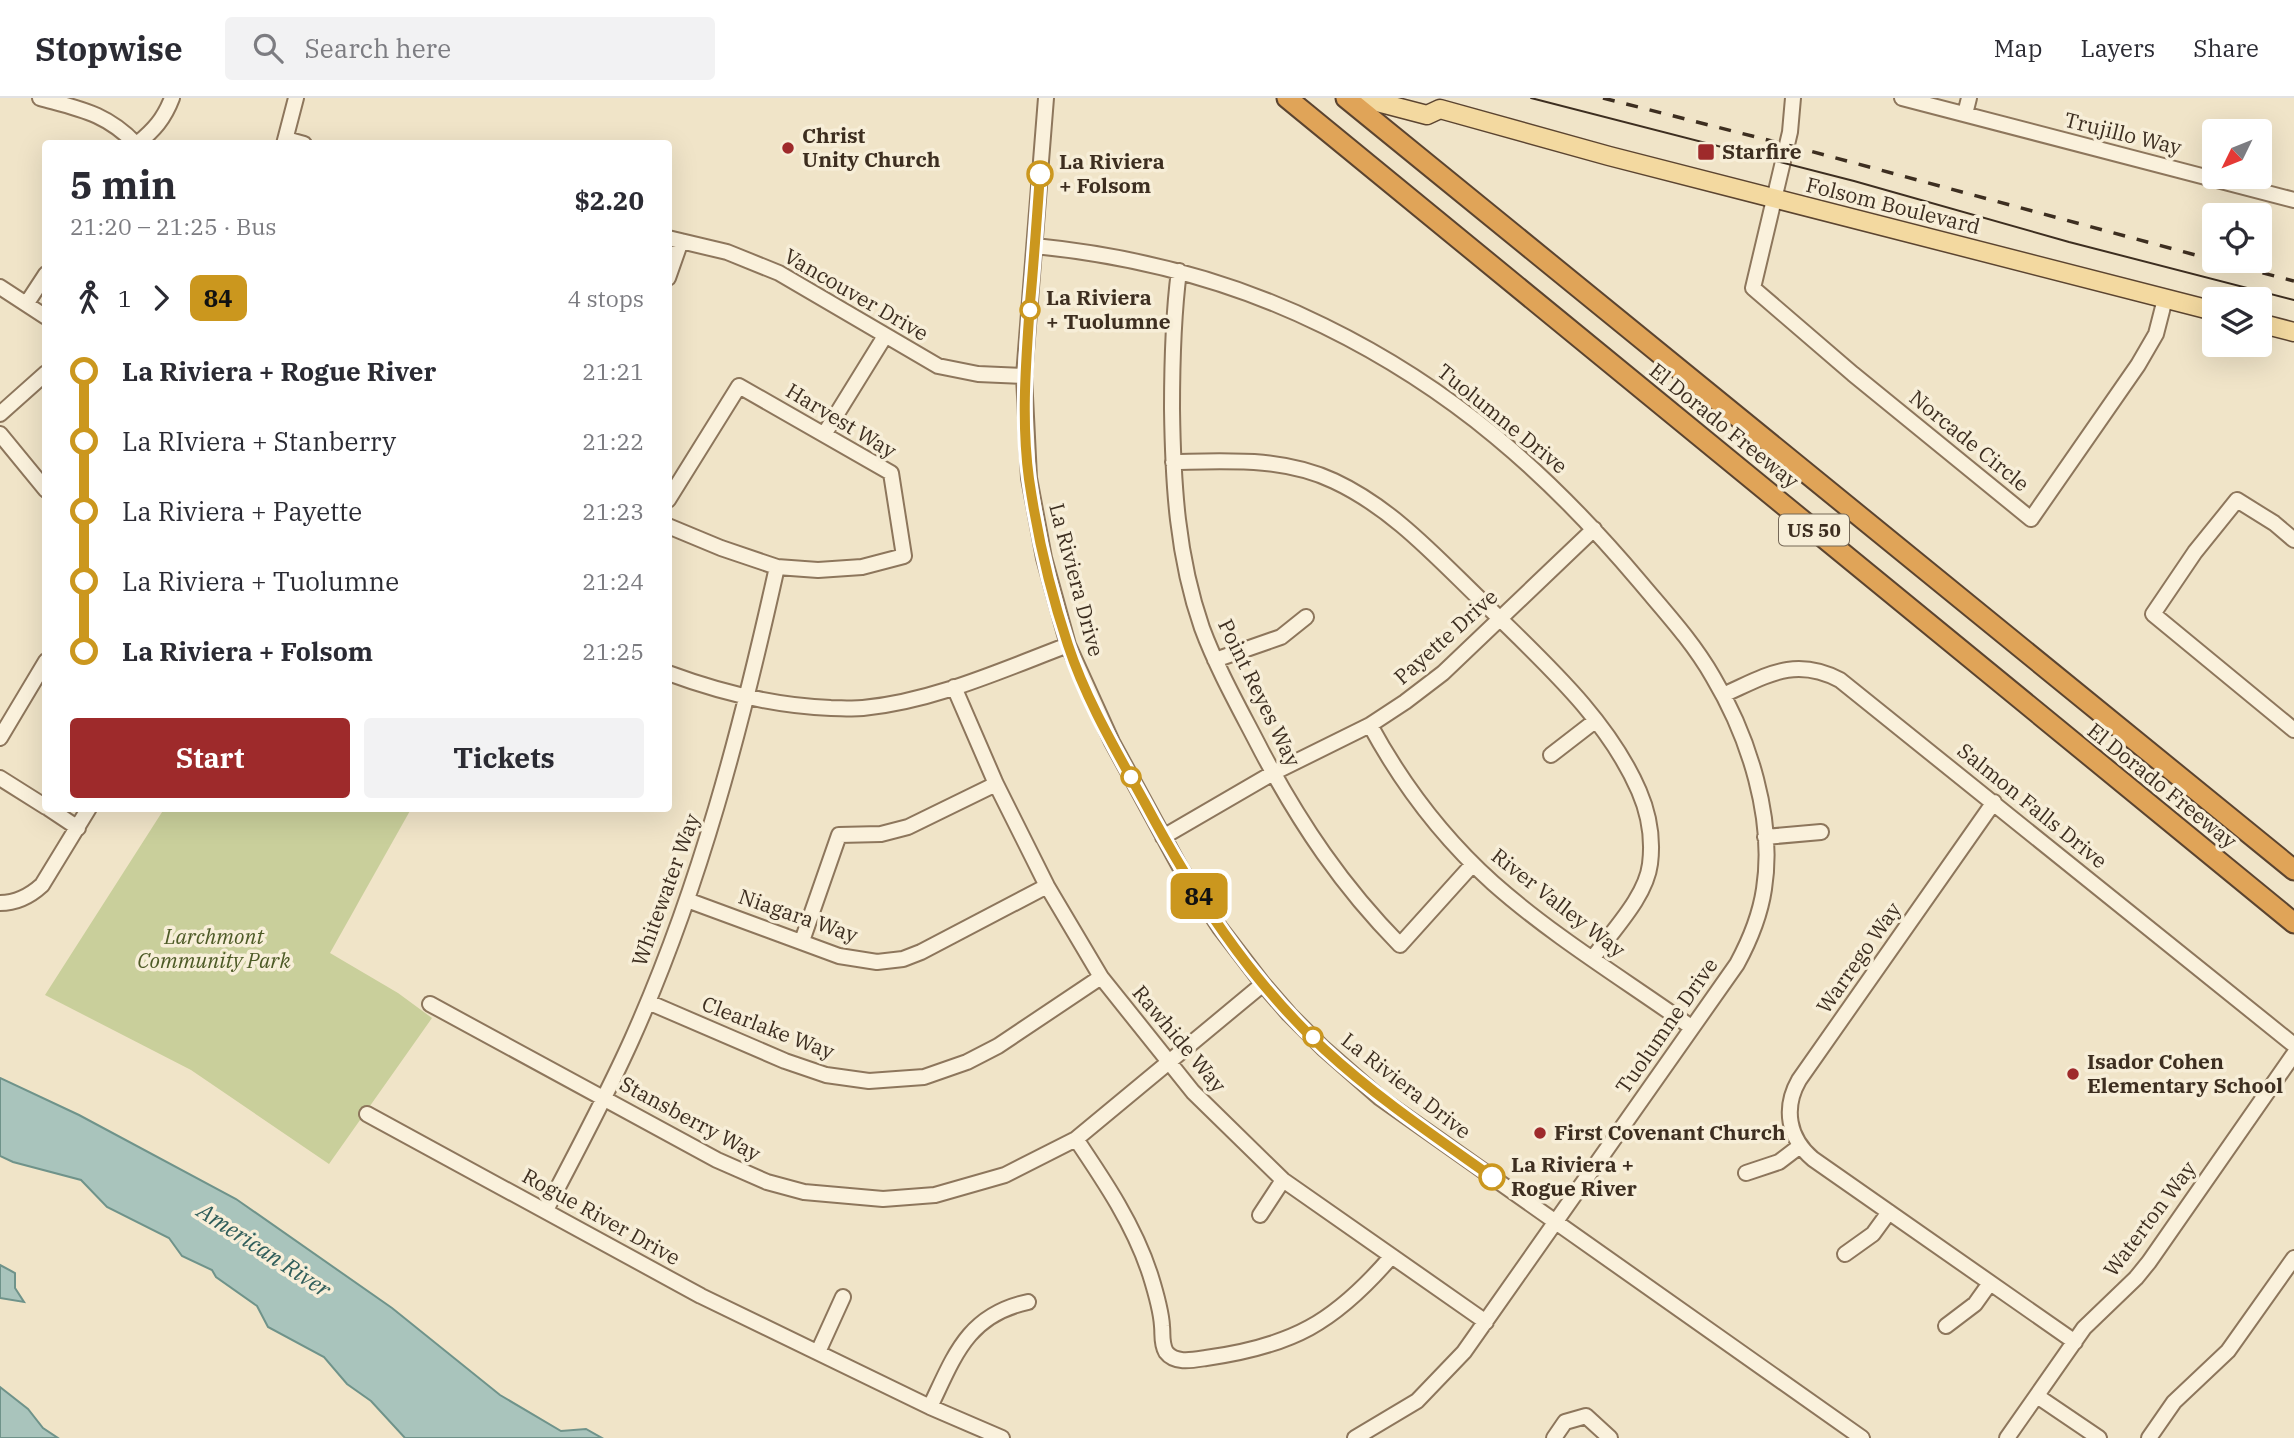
<!DOCTYPE html>
<html lang="en">
<head>
<meta charset="utf-8">
<style>
	:root { --surface:#fff; --page:#f2f2f3; --text:#2b2b33; --muted:#7c7c81; --line:#e1e1e2; --accent:#9e2a2b }
	body { margin:0; font-family:"IBM Plex Serif",serif; background:var(--page); color:var(--text); height:100vh; display:flex; flex-direction:column; font-size:26px; white-space:nowrap }
	* { box-sizing:border-box; margin:0 }
	p { font-size:23px; color:var(--muted) }
	.icon { flex:none; width:38px; height:38px; fill:none; stroke:currentColor; stroke-width:2; stroke-linecap:round; stroke-linejoin:round }
	.map { position:relative; flex:1; overflow:hidden }
	.sheet { position:absolute; left:42px; top:42px; width:630px; height:672px; display:flex; flex-direction:column; background:var(--surface); border-radius:7px; box-shadow:0 7px 28px #0002 }
	.sheet>* { flex:none }
	.badge { padding:0 14px; border-radius:10px; font-size:24px; line-height:46px }
	.needle { width:46px; rotate:227deg }
	.fabs { position:absolute; left:2202px; top:21px; display:grid; gap:14px }
	.fabs a { display:grid; place-items:center; width:70px; height:70px; border-radius:7px; background:var(--surface); box-shadow:0 7px 28px #0002; font-size:35px }
	.map>.badge { position:absolute; translate:-50% -50%; box-shadow:0 0 0 4px #fff }
	.legs { display:flex; align-items:center; gap:10px; height:77px; padding:0 28px; font-size:23px }
	.legs p { margin-inline-start:auto }
	.summary { display:flex; align-items:center; justify-content:space-between; height:119px; padding:0 28px }
	h1 { font-size:38px; font-weight:700; line-height:52px }
	.cta { display:flex; gap:14px; margin-top:auto; padding:14px 28px }
	.cta a { flex:1; height:80px; border-radius:7px; background:var(--accent); color:#fff; font-size:28px; font-weight:700; line-height:80px; text-align:center }
	.cta a+a { background:var(--page); color:var(--text) }
	ul { padding:0 28px; list-style:none }
	li { display:flex; align-items:center; gap:24px; height:70px; font-size:26px }
	li i { display:grid; place-items:center; width:10px; height:100%; margin:0 9px; background:currentColor }
	li i::after { content:''; width:18px; height:18px; margin:-9px; border:5px solid; border-radius:50%; background:var(--surface) }
	li p { margin-inline-start:auto }
	li:first-child i { background:linear-gradient(#0000 50%,currentColor 0) }
	li:last-child i { background:linear-gradient(currentColor 50%,#0000 0) }
	header { display:flex; align-items:center; gap:42px; box-sizing:border-box; height:98px; padding:0 35px; background:var(--surface); border-bottom:2px solid var(--line) }
	header strong { font-size:33px }
	nav { display:flex; gap:38px; margin-inline-start:auto; font-size:24px }
	.search { width:490px; height:63px; background:var(--page); display:flex; align-items:center; gap:18px; box-sizing:border-box; padding:0 24px; border-radius:7px; color:var(--muted); font-size:26px }
	.map>svg:first-child { display:block }
	.green { fill:#c9cf9b }
	.water { fill:#a9c4bc; stroke:#6f938a; stroke-width:2 }
	.lines { fill:none; stroke-linecap:round; stroke-linejoin:round }
	.minor-casing { stroke:#8d765c; stroke-width:18 }
	.major-casing { stroke:#5b4430; stroke-width:21 }
	.highway-casing { stroke:#5b4430; stroke-width:23 }
	.minor { stroke:#faf1dc; stroke-width:14 }
	.major { stroke:#f3d9a0; stroke-width:18 }
	.highway { stroke:#e0a458; stroke-width:19 }
	.tram { stroke:#3d2e20; stroke-width:2 }
	.rail { stroke:#3d2e20; stroke-width:3.5; stroke-dasharray:12 12; stroke-linecap:butt }
	.line-1-casing { stroke:#fff; stroke-width:16 }
	.line-1 { stroke:#cb971e; stroke-width:10 }
	.poi-dot { fill:#9e2a2b; stroke:#f7eed8; stroke-width:2.5 }
	.stop-1-dot { fill:#fff; stroke:#cb971e; stroke-width:3.5 }
	.labels { text-anchor:middle; stroke-width:7; stroke-linejoin:round; paint-order:stroke }
	.shield { fill:#f7eed8; stroke:#756857; stroke-width:2 }
	.shield-label { font-size:19px; font-weight:bold; fill:#3d2e20 }
	.street-label { font-size:21px; fill:#3d2e20; stroke:#f7eed8 }
	.poi-label { font-size:21px; font-weight:bold; fill:#3d2e20; stroke:#f7eed8; text-anchor:start }
	.stop-label { font-size:21px; font-weight:bold; fill:#3d2e20; stroke:#f7eed8; text-anchor:start }
	.park-label { font-size:21px; font-style:italic; fill:#4d5a26; stroke:#f7eed8 }
	.water-label { font-size:23px; font-style:italic; fill:#2f5d5a; stroke:#f7eed8 }
</style>
</head>
<body>
<header>
<strong>Stopwise</strong>
<div class="search"><svg class="icon" aria-label="search" viewBox="0 0 24 24"><circle cx="10" cy="10" r="6"/><path d="M15 15l6 6"/></svg>Search here</div>
<nav><a>Map</a><a>Layers</a><a>Share</a></nav>
</header>
<div class="map">
<svg width="2294" height="1340" viewBox="0 0 2294 1340">
	<rect width="100%" height="100%" fill="#f0e4c8"/>
	<!-- green -->
	<path class="green" d="M164,711H411L330,855L398,895L432,920L329,1066L191,972L45,897Z"/>
	<!-- water -->
	<path class="water" d="M0,980L79,1017L236,1101L392,1210L500,1297L561,1333L586,1331L602,1340H405L371,1303L347,1286L324,1259L268,1229L257,1208L216,1179L212,1172L182,1158L169,1140L107,1109L81,1082L13,1064L0,1058Z
		M0,1167L15,1175V1190L24,1204L0,1200Z
		M0,1289L28,1311L43,1330L58,1340H0Z"/>
	<g class="lines">
		<!-- minor casing -->
		<g class="minor-casing">
			<path id="minor" d="M40,0C80,11 106,15 136,46
				M1046,0L1024,278L1029,380L1044,460L1068,547L1112,644L1181,771L1220,830L1263,886L1289,916L1323,950L1380,1000L1862,1340
				M1793,0L1790,34L1753,190L1853,276L2031,421L2138,267L2156,236L2165,201
				M1902,0L2294,102
				M1965,16L1969,0
				M286,41L304,46
				M137,46C154,32 164,21 172,0
				M284,46L296,0
				M668,140L727,154L779,175L938,268L978,276L1024,278
				M1035,148C1136,158 1233,183 1324,228C1453,291 1548,375 1640,484C1666,515 1693,544 1713,579C1749,639 1775,721 1764,791C1760,818 1750,842 1737,866L1464,1254L1417,1303L1355,1340
				M1179,173C1173,219 1172,264 1172,311C1173,386 1177,458 1202,530C1218,573 1241,613 1262,654C1301,727 1342,788 1400,847L1473,766
				M668,180L681,143
				M0,189L46,219
				M27,205L46,176
				M0,316L46,275
				M825,335L885,238
				M0,336L46,392
				M1173,364C1228,363 1283,359 1334,383C1394,411 1438,461 1485,506C1541,562 1607,619 1639,693C1649,716 1653,742 1650,766C1646,799 1612,833 1593,860
				M668,402L739,288L891,375L904,458L862,469L818,472L777,469L721,450L668,428
				M2294,442L2274,425L2237,402L2195,454L2153,516L2294,632
				M1215,562L1281,539L1306,519
				M668,575C722,595 774,608 831,610C841,610 852,611 863,610C934,603 1002,572 1068,547
				M954,589L996,686L1047,788L1101,879L1193,994L1283,1082L1486,1224
				M1723,597C1766,578 1794,558 1840,582L2294,947
				M1370,627C1402,686 1443,740 1493,785C1554,839 1625,882 1691,929
				M0,640L46,563
				M1551,657L1595,623
				M0,680L46,709
				M1994,704L1799,982C1783,1010 1788,1040 1813,1061L2075,1244
				M48,710L78,730
				M1163,739L1273,675L1370,627L1405,604L1443,575L1594,431
				M1765,739L1821,734
				M687,802L839,858L877,864L903,861L921,854L1047,788
				M0,805C16,805 30,798 42,787L89,710
				M802,843L839,737L881,736L908,729L996,686
				M648,904L785,963L826,977L869,983L924,979L967,964L998,948L1101,879
				M430,906L717,1062L767,1084L804,1094L883,1101L935,1097L1005,1077L1076,1041L1263,886
				M367,1016L701,1198L930,1309L1002,1340
				M1076,1041C1105,1084 1134,1127 1150,1176C1155,1192 1161,1211 1162,1228C1163,1237 1161,1245 1166,1254C1175,1266 1193,1262 1206,1260C1292,1248 1334,1225 1391,1159
				M1746,1075L1779,1064L1800,1048
				M546,1112C576,1055 606,999 632,941C700,789 741,631 777,469
				M1260,1117L1283,1082
				M1845,1156L1873,1136L1889,1114
				M1946,1228L1975,1206L1990,1185
				M818,1254L843,1199
				M2037,1298L2099,1340
				M930,1309C954,1259 967,1217 1028,1204
				M1554,1340L1565,1324L1586,1318L1610,1340
				M2007,1340L2084,1230L2136,1180L2149,1164L2294,956
				M2149,1340L2174,1304L2228,1253L2294,1160"/>
		</g>
		<!-- major casing -->
		<g class="major-casing">
			<path id="major" d="M1362,0L1427,17L1440,11L1609,58L2214,213
				M2259,225L2294,234"/>
		</g>
		<!-- highway casing -->
		<g class="highway-casing">
			<path id="highway" d="M1287,0L2294,825
				M1346,0L2294,772"/>
		</g>
		<!-- minor -->
		<use href="#minor" class="minor"/>
		<!-- major -->
		<use href="#major" class="major"/>
		<!-- highway -->
		<use href="#highway" class="highway"/>
		<!-- tram -->
		<path class="tram" d="M1531,0L1854,83L2069,144L2294,202"/>
		<!-- rail -->
		<path class="rail" d="M1603,0L1799,50L2214,162
			M2216,163L2294,183"/>
	</g>
	<g class="lines">
		<!-- line-1 casing -->
		<g class="line-1-casing">
			<path id="line-1" d="M1040,76C1037,119 1034,162 1030,205C1026,264 1021,322 1029,381C1037,436 1050,493 1068,547C1086,602 1117,654 1145,705C1193,795 1249,881 1324,951C1376,999 1434,1038 1492,1079"/>
		</g>
		<!-- line-1 -->
		<use href="#line-1" class="line-1"/>
	</g>
	<!-- markers -->
	<g class="poi-dot">
		<circle cx="788" cy="50" r="7"/>
		<rect x="1697" y="45" width="18" height="18" rx="3.5"/>
		<circle cx="2073" cy="976" r="7"/>
		<circle cx="1540" cy="1035" r="7"/>
	</g>
	<g class="stop-1-dot">
		<circle cx="1040" cy="76" r="12"/>
		<circle cx="1030" cy="212" r="9"/>
		<circle cx="1131" cy="679" r="9"/>
		<circle cx="1313" cy="939" r="9"/>
		<circle cx="1492" cy="1079" r="12"/>
	</g>
	<g class="labels">
		<!-- shield labels -->
		<rect class="shield" x="1779" y="416.5" width="70" height="31" rx="5"/>
		<g class="shield-label">
			<text x="1814" y="439">US 50</text>
		</g>
		<!-- street labels -->
		<g class="street-label">
			<text transform="translate(2123 36) rotate(14)" y="7">Trujillo Way</text>
			<text transform="translate(1893 108) rotate(14)" y="7">Folsom Boulevard</text>
			<text transform="translate(856 197) rotate(30)" y="7">Vancouver Drive</text>
			<text transform="translate(1502 321) rotate(39)" y="7">Tuolumne Drive</text>
			<text transform="translate(841 323) rotate(31)" y="7">Harvest Way</text>
			<text transform="translate(1724 328) rotate(39)" y="7">El Dorado Freeway</text>
			<text transform="translate(1969 343) rotate(39)" y="7">Norcade Circle</text>
			<text transform="translate(1076 482) rotate(75)" y="7">La Riviera Drive</text>
			<text transform="translate(1446 539) rotate(-42)" y="7">Payette Drive</text>
			<text transform="translate(1259 595) rotate(64)" y="7">Point Reyes Way</text>
			<text transform="translate(2162 688) rotate(39)" y="7">El Dorado Freeway</text>
			<text transform="translate(2032 708) rotate(39)" y="7">Salmon Falls Drive</text>
			<text transform="translate(666 792) rotate(-70)" y="7">Whitewater Way</text>
			<text transform="translate(1558 805) rotate(38)" y="7">River Valley Way</text>
			<text transform="translate(798 818) rotate(19)" y="7">Niagara Way</text>
			<text transform="translate(1859 860) rotate(-55)" y="7">Warrego Way</text>
			<text transform="translate(1667 928) rotate(-55)" y="7">Tuolumne Drive</text>
			<text transform="translate(768 930) rotate(21)" y="7">Clearlake Way</text>
			<text transform="translate(1179 941) rotate(50)" y="7">Rawhide Way</text>
			<text transform="translate(1406 988) rotate(38)" y="7">La Riviera Drive</text>
			<text transform="translate(690 1021) rotate(28)" y="7">Stansberry Way</text>
			<text transform="translate(601 1119) rotate(29)" y="7">Rogue River Drive</text>
			<text transform="translate(2150 1121) rotate(-53)" y="7">Waterton Way</text>
		</g>
		<!-- poi labels -->
		<g class="poi-label">
			<text x="802" y="45">Christ<tspan x="802" dy="24">Unity Church</tspan></text>
			<text x="1722" y="61">Starfire</text>
			<text x="2087" y="971">Isador Cohen<tspan x="2087" dy="24">Elementary School</tspan></text>
			<text x="1554" y="1042">First Covenant Church</text>
		</g>
		<!-- stop labels -->
		<g class="stop-label">
			<text x="1059" y="71">La Riviera<tspan x="1059" dy="24">+ Folsom</tspan></text>
			<text x="1046" y="207">La Riviera<tspan x="1046" dy="24">+ Tuolumne</tspan></text>
			<text x="1511" y="1074">La Riviera +<tspan x="1511" dy="24">Rogue River</tspan></text>
		</g>
		<!-- park labels -->
		<g class="park-label">
			<text x="214" y="846">Larchmont<tspan x="214" dy="24">Community Park</tspan></text>
		</g>
		<!-- water labels -->
		<g class="water-label">
			<text transform="translate(264 1152) rotate(33)" y="8">American River</text>
		</g>
	</g>
</svg>
<div class="fabs">
<a><svg class="needle" viewBox="-14 -14 28 28"><path d="M0-13l5 13h-10z" fill="#e53935"/><path d="M0 13l5-13h-10z" fill="#7c7c81"/></svg></a>
<a><svg class="icon" aria-label="locate" viewBox="0 0 24 24"><circle cx="12" cy="12" r="6"/><path d="M12 2v4M12 18v4M2 12h4M18 12h4"/></svg></a>
<a><svg class="icon" aria-label="layers" viewBox="0 0 24 24"><path d="M12 4l9 5-9 5-9-5zM3 14l9 5 9-5"/></svg></a>
</div>
<b class="badge" style="left:1199px;top:798px;background:#cb971e;color:#111">84</b>
<section class="sheet">
<div class="summary"><div><h1>5 min</h1><p>21:20 – 21:25 · Bus</p></div><b>$2.20</b></div>
<div class="legs"><svg class="icon" aria-label="walk" viewBox="0 0 24 24"><circle cx="13" cy="4" r="2"/><path d="M13 8l-2 6 4 7M11 14l-3 7M7 12l3-4h3l4 4"/></svg>1<svg class="icon" aria-label="forward" viewBox="0 0 24 24"><path d="M9 5l7 7-7 7"/></svg><b class="badge" style="background:#cb971e;color:#111">84</b><p>4 stops</p></div>
<ul>
<li><i style="color:#cb971e"></i><b>La Riviera + Rogue River</b><p>21:21</p></li>
<li><i style="color:#cb971e"></i><span>La RIviera + Stanberry</span><p>21:22</p></li>
<li><i style="color:#cb971e"></i><span>La Riviera + Payette</span><p>21:23</p></li>
<li><i style="color:#cb971e"></i><span>La Riviera + Tuolumne</span><p>21:24</p></li>
<li><i style="color:#cb971e"></i><b>La Riviera + Folsom</b><p>21:25</p></li>
</ul>
<div class="cta"><a>Start</a><a>Tickets</a></div>
</section>
</div>
</body>
</html>
